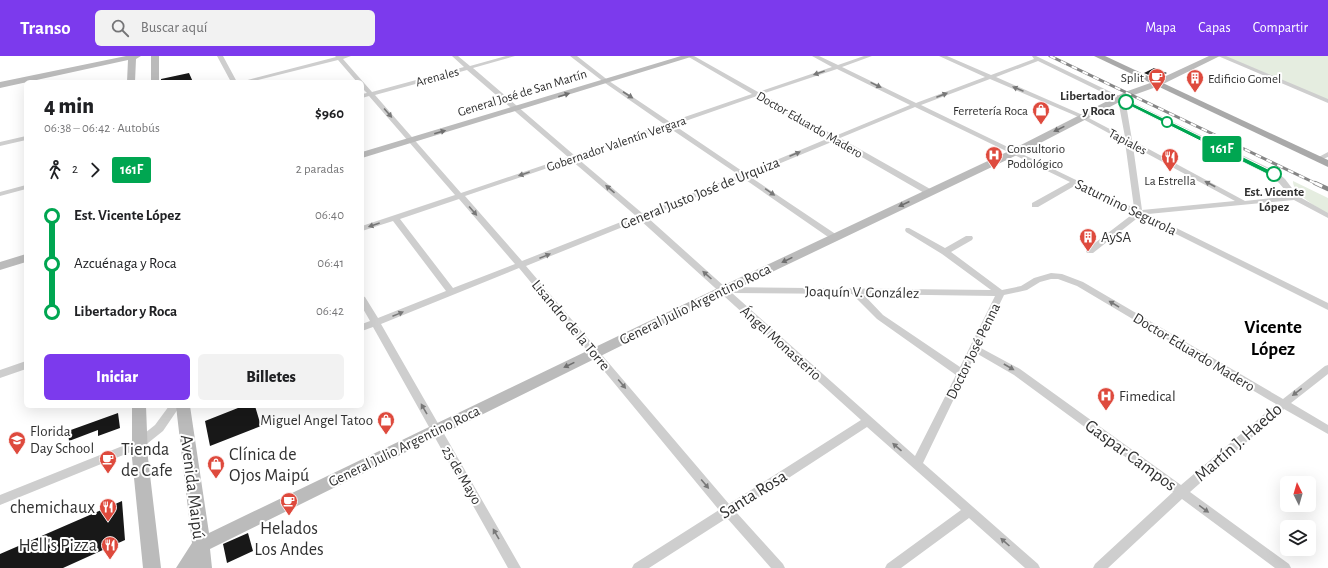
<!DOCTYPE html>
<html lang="es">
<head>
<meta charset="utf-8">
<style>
	:root { --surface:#fff; --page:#f2f2f2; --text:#202124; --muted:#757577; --accent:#7c3aed }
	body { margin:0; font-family:"Alegreya Sans",sans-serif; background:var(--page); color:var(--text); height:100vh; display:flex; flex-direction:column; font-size:15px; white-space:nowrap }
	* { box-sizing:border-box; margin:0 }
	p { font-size:13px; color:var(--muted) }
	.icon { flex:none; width:22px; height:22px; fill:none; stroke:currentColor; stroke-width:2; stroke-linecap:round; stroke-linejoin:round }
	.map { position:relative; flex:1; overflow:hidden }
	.panel { position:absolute; left:24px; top:24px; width:340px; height:328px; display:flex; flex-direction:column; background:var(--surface); border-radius:6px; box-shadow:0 4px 16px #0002 }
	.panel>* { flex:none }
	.badge { padding:0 8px; border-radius:3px; font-size:14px; line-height:26px }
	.needle { width:26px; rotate:355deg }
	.buttons { position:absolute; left:1280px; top:420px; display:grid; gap:8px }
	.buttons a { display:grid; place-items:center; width:36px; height:36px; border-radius:6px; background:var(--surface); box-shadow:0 4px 16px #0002; font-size:20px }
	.map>.badge { position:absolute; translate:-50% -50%; box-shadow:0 0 0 2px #fff }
	.legs { display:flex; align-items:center; gap:6px; height:44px; padding:0 20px; font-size:13px }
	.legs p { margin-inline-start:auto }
	.headline { display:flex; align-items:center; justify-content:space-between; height:68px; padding:0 20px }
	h1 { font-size:22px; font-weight:800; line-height:30px }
	.primary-button { display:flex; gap:8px; margin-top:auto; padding:8px 20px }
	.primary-button a { flex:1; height:46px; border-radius:6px; background:var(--accent); color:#fff; font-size:16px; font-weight:800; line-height:46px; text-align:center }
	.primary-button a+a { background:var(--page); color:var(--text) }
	ul { padding:0 20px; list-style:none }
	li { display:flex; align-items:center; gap:14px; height:48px; font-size:15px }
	li i { display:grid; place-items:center; width:6px; height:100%; margin:0 5px; background:currentColor }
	li i::after { content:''; width:10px; height:10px; margin:-5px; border:3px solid; border-radius:50%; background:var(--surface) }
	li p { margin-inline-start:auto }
	li:first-child i { background:linear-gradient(#0000 50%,currentColor 0) }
	li:last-child i { background:linear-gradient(currentColor 50%,#0000 0) }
	header { display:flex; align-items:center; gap:24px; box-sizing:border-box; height:56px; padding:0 20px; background:var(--accent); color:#fff }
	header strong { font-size:19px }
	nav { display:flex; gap:22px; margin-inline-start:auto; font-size:14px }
	.search { width:280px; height:36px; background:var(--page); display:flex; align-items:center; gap:10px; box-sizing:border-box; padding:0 14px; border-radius:6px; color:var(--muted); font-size:15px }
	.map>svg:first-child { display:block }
	.green { fill:#e5ede0 }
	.building { fill:#181818 }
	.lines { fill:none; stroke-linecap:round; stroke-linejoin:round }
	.street { fill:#cecece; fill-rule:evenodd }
	.secondary { fill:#bbb; fill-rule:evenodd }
	.primary { fill:#a9a9a9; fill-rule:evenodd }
	.rail-far1-casing { stroke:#868686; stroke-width:3 }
	.rail-casing { stroke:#868686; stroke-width:4.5 }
	.rail-far1 { stroke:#fff; stroke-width:2; stroke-dasharray:6; stroke-linecap:butt }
	.rail { stroke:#fff; stroke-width:3; stroke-dasharray:8; stroke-linecap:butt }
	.oneway { fill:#787878 }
	.oneway2 { fill:#6f6f6f }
	.line-1 { fill:#00a651; stroke:#fff }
	.stop-1-dot { fill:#fff; stroke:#00a651; stroke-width:2 }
	.labels { text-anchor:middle; stroke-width:4; stroke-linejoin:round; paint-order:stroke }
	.far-street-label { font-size:13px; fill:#313131; stroke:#fff }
	.far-poi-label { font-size:13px; fill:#313131; stroke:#fff; text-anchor:end }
	.far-stop-label { font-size:13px; font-weight:bold; fill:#313131; stroke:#fff; text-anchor:end }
	.street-label { font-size:15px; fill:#313131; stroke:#fff }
	.poi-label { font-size:15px; fill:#313131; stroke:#fff; text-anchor:start }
	.near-street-label { font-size:18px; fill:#313131; stroke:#fff }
	.near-poi-label { font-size:18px; fill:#313131; stroke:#fff; text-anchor:start }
	.district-label { font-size:19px; font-weight:bold; fill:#000; stroke:#fff }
</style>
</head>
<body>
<header>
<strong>Transo</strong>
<div class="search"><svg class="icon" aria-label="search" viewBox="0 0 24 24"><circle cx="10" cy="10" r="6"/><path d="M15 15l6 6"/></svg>Buscar aquí</div>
<nav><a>Mapa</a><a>Capas</a><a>Compartir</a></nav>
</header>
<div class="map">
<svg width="1328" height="512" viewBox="0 0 1328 512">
	<rect width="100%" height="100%" fill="#fff"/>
	<!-- green -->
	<path class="green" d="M1221,0H1328V45Z
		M1293,125L1328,142V158C1318,152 1292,137 1293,125Z"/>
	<!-- building -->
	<path class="building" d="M1154,12L1167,17L1156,22L1144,17Z
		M189,17L193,26H161V23Z
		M243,350H255L261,370L210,390L205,365Z
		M118,357L120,372L98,380V374L69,385L68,375Z
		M122,445L125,484L63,512H0V498Z
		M248,477L253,495L227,507L223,488Z"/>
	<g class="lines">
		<!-- street -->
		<path class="street" d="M217,0H223L237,26H231Z
			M335,0H351L343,3L372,36L464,11L452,0H458L470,10L506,0H515L473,12L574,99L664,68L605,27L570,0H577L609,25L670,66L752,38L687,0H694L758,36L832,11L812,0H819L838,9L864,0H872L842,11L916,47L985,21L939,0H947L991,19L1034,3L1032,0H1036L1277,116L1285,123L1298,140L1328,157V162L1294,144L1148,158L1328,247V254L1140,160L1093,197H1087L1086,195L1087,193L1134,157L1076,129L1038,151H1032V147L1070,126L915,51L840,82L932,134V138H926L834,85L749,120L837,179L838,181L837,183H831L743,122L647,161L725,231L991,234L942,198L906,176L905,174L906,172H909L945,192L966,180H972L973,182L972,184L951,196L1002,234L1021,230L1034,222L1051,217L1062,218L1083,226L1283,343L1325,310L1328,309V318L1291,347L1328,369V378L1284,353L1190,436L1289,508L1291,512H1275L1182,443L1108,512H1093L1095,508L1173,436L1014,319L976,297L923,407L1038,508L1040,512H1025L969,462L901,512H885L887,508L961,454L867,371L736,456L783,508L785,512H771L727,462L649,512H632L634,508L719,454L519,212L381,268L521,512H508L373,271L362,275V268L370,265L362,251V240L365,241L378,262L446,235L393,165L362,175V170L455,139L369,40L362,42V38L367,37L362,32V26H357L338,4L250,26H240L336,1ZM1038,5L1118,44L1125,81L1085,60L996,21ZM837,13L910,49L835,80L762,38ZM467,14L568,101L461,137L375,39ZM990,23L1081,62L1125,86L1134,152L921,49ZM757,40L829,82L745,117L674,69ZM1126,48L1271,120L1279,127L1290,140L1245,145L1132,84ZM668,71L739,119L642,157L577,102ZM1133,90L1235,145L1142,154ZM571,104L636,160L522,205L465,140ZM459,143L515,208L453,232L400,163ZM640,164L861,364L729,448L526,210ZM1051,223H1058L1077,230L1276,348L1181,429L1020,313L979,291L1004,239L1027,234L1040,226ZM732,237L852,238L877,263L956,319L915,400ZM863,238L995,240L960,311L883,259Z
			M1218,0H1226L1328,43V47Z
			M26,80V84L0,90V86Z
			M1328,96V101L1318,105L1315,103Z
			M26,129V133L0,140V136Z
			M26,305V313L0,322V314Z
			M169,350H180L163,375L143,391L0,449V439L135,385L155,369Z"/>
		<!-- secondary -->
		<path class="secondary" d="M126,0H141L136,3L135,26H127L128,4L0,32V26Z
			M151,0H159V26H151Z
			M681,0H694L362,102V96Z
			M1209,0H1220L1159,30L1131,40L1017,99L728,237L210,493L212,512H176L192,487L176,350H190L209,477L720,231L1009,95L1125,36L1153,26Z
			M26,198V206L0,214V206Z
			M132,350H146L148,402L161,512H143L132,402Z"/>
		<!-- primary -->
		<path class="primary" d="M1094,0H1105L1328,104V111Z"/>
		<!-- rail-far1 casing -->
		<g class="rail-far1-casing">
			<path id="rail-far1" d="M1050,0L1317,128"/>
		</g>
		<!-- rail casing -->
		<g class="rail-casing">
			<path id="rail" d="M1315,127L1328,133"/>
		</g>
		<!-- rail-far1 -->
		<use href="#rail-far1" class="rail-far1"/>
		<!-- rail -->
		<use href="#rail" class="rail"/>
	</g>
	<!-- one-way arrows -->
	<defs><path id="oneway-solid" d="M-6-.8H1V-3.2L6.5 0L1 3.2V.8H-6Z"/></defs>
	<g class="oneway">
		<use href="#oneway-solid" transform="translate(819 17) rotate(161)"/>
		<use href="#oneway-solid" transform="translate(876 29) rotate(26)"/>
		<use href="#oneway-solid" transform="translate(1018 33) rotate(-157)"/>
		<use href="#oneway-solid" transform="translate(628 39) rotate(33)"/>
		<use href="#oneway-solid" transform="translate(942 39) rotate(-21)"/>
		<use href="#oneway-solid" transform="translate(388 57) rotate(49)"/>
		<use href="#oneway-solid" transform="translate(795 98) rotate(-23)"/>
		<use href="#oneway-solid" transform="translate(524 118) rotate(161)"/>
		<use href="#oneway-solid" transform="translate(1210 128) rotate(-152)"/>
		<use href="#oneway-solid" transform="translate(610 133) rotate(-139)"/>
		<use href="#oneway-solid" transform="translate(770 136) rotate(35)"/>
		<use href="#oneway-solid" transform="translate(473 155) rotate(49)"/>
		<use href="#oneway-solid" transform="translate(374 169) rotate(161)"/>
		<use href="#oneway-solid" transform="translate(545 200) rotate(-22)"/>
		<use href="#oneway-solid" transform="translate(707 219) rotate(-138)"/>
		<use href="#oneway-solid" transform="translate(1114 248) rotate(-149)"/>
		<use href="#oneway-solid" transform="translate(398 258) rotate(-22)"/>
		<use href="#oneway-solid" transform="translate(1009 311) rotate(30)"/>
		<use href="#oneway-solid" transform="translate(622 328) rotate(50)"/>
		<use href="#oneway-solid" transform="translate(1297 336) rotate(143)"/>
		<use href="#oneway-solid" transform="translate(424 353) rotate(-120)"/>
		<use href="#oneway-solid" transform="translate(897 391) rotate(-139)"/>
		<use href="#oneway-solid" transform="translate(705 428) rotate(50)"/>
		<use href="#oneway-solid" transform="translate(1204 453) rotate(36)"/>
		<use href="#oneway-solid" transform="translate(496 478) rotate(-120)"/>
		<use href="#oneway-solid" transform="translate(1005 486) rotate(-138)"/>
	</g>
	<g class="oneway2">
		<use href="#oneway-solid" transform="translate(564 39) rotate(-17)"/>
		<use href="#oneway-solid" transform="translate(1059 73) rotate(154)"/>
		<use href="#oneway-solid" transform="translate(440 76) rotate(-16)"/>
		<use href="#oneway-solid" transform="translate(904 148) rotate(155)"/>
		<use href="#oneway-solid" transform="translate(787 204) rotate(154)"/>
		<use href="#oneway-solid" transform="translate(569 309) rotate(154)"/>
	</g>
	<!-- line-1 -->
	<path class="line-1" d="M1126,44L1276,117L1277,118L1271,120L1124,47Z"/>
	<!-- icons -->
	<defs>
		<g id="cafe-pin" transform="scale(0.9)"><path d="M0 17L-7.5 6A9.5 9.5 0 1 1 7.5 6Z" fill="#de4a3d" stroke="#fff"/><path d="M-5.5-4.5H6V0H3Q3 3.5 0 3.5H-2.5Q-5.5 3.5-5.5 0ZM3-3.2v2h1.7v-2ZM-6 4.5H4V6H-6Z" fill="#fff"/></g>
		<g id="building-pin" transform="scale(0.9)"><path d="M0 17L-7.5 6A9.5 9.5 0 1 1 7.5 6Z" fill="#de4a3d" stroke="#fff"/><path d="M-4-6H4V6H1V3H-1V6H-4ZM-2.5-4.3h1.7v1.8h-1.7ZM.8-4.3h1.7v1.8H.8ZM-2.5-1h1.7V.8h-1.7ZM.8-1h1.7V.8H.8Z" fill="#fff"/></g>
		<g id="shop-pin" transform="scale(0.9)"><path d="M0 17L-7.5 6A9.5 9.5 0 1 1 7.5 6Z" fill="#de4a3d" stroke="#fff"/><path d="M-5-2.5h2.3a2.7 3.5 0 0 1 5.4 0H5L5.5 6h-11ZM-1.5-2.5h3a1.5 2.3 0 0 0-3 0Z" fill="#fff"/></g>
		<g id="hospital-pin" transform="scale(0.9)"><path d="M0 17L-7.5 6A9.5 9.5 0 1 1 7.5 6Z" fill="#de4a3d" stroke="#fff"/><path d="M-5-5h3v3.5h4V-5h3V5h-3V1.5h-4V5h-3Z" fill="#fff"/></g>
		<g id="restaurant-pin" transform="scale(0.9)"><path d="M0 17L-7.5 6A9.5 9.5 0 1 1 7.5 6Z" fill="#de4a3d" stroke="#fff"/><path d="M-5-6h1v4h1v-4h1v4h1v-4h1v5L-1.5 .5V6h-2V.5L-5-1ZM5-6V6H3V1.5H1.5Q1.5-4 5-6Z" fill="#fff"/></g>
		<g id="school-pin" transform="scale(0.9)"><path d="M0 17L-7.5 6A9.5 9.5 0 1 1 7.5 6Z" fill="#de4a3d" stroke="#fff"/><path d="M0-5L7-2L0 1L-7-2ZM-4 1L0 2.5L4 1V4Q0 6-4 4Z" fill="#fff"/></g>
	</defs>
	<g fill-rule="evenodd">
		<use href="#cafe-pin" x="1157" y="21"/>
		<use href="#building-pin" x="1195" y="22"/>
		<use href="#shop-pin" x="1041" y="54"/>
		<use href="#hospital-pin" x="994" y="99"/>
		<use href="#restaurant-pin" x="1170" y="101"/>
		<use href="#building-pin" x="1088" y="181"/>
		<use href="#hospital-pin" x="1106" y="340"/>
		<use href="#shop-pin" x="386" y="364"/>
		<use href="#school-pin" x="17" y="384"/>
		<use href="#cafe-pin" x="108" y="403"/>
		<use href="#shop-pin" x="216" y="408"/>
		<use href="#cafe-pin" x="289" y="445"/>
		<use href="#restaurant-pin" x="108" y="451"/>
		<use href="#restaurant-pin" x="110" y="489"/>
	</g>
	<!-- markers -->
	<g class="stop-1-dot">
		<circle cx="1126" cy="46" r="7"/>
		<circle cx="1167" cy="66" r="5"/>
		<circle cx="1274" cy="118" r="7"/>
	</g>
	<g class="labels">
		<!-- far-street labels -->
		<g class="far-street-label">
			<text transform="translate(437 20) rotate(-15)" y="5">Arenales</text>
			<text transform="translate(522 36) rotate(-17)" y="5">General José de San Martín</text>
			<text transform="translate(810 68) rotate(30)" y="5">Doctor Eduardo Madero</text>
			<text transform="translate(1128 85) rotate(28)" y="5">Tapiales</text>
			<text transform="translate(616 87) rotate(-19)" y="5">Gobernador Valentín Vergara</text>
		</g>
		<!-- far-poi labels -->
		<g class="far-poi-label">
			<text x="1144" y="26">Split</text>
			<text x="1208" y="27" text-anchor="start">Edificio Gomel</text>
			<text x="1028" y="59">Ferretería Roca</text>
			<text x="1007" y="97" text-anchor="start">Consultorio<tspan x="1007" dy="15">Podológico</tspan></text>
			<text x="1170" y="129" text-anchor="middle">La Estrella</text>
		</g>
		<!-- far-stop labels -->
		<g class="far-stop-label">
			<text x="1115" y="44">Libertador<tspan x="1115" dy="15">y Roca</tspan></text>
			<text x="1274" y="140" text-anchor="middle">Est. Vicente<tspan x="1274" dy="15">López</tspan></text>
		</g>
		<!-- street labels -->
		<g class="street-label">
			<text transform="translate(700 137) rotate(-22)" y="5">General Justo José de Urquiza</text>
			<text transform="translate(1126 151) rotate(26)" y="5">Saturnino Segurola</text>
			<text transform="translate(862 236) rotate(1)" y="5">Joaquín V. González</text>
			<text transform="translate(695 248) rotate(-26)" y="5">General Julio Argentino Roca</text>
			<text transform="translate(571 269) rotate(50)" y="5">Lisandro de la Torre</text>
			<text transform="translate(781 287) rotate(42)" y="5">Ángel Monasterio</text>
			<text transform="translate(973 295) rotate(-64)" y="5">Doctor José Penna</text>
			<text transform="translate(1194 296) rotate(31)" y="5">Doctor Eduardo Madero</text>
			<text transform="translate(404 390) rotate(-26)" y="5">General Julio Argentino Roca</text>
			<text transform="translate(462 419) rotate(60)" y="5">25 de Mayo</text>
		</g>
		<!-- poi labels -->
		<g class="poi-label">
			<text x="1101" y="186">AySA</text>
			<text x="1119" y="345">Fimedical</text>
			<text x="373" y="369" text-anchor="end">Miguel Angel Tatoo</text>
			<text x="30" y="380">Florida<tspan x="30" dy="17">Day School</tspan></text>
		</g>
		<!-- near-street labels -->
		<g class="near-street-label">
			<text transform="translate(1238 386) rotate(-41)" y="6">Martín J. Haedo</text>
			<text transform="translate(1131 399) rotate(36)" y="6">Gaspar Campos</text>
			<text transform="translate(193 431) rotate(83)" y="6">Avenida Maipú</text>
			<text transform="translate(753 438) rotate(-32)" y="6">Santa Rosa</text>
		</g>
		<!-- near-poi labels -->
		<g class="near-poi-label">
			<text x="121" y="399">Tienda<tspan x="121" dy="21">de Cafe</tspan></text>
			<text x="229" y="404">Clínica de<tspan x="229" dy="21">Ojos Maipú</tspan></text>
			<text x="95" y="457" text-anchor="end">chemichaux</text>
			<text x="289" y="478" text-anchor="middle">Helados<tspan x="289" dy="21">Los Andes</tspan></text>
			<text x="97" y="495" text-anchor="end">Hell's Pizza</text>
		</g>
		<!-- district labels -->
		<g class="district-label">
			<text x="1273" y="277">Vicente<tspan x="1273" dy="22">López</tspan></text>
		</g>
	</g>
</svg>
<div class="buttons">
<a><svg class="needle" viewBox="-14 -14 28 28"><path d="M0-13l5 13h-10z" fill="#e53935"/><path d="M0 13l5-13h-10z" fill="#757577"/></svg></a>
<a><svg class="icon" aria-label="layers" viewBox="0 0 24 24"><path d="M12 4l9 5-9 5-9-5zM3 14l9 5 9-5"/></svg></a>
</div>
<b class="badge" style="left:1222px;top:93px;background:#00a651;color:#fff">161F</b>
<section class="panel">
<div class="headline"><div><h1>4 min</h1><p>06:38 – 06:42 · Autobús</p></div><b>$960</b></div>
<div class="legs"><svg class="icon" aria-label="walk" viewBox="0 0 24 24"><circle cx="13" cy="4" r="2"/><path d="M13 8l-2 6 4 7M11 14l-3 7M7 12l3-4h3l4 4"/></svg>2<svg class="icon" aria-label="forward" viewBox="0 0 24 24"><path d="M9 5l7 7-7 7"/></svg><b class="badge" style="background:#00a651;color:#fff">161F</b><p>2 paradas</p></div>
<ul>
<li><i style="color:#00a651"></i><b>Est. Vicente López</b><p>06:40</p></li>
<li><i style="color:#00a651"></i><span>Azcuénaga y Roca</span><p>06:41</p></li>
<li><i style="color:#00a651"></i><b>Libertador y Roca</b><p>06:42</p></li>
</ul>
<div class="primary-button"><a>Iniciar</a><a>Billetes</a></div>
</section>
</div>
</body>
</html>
